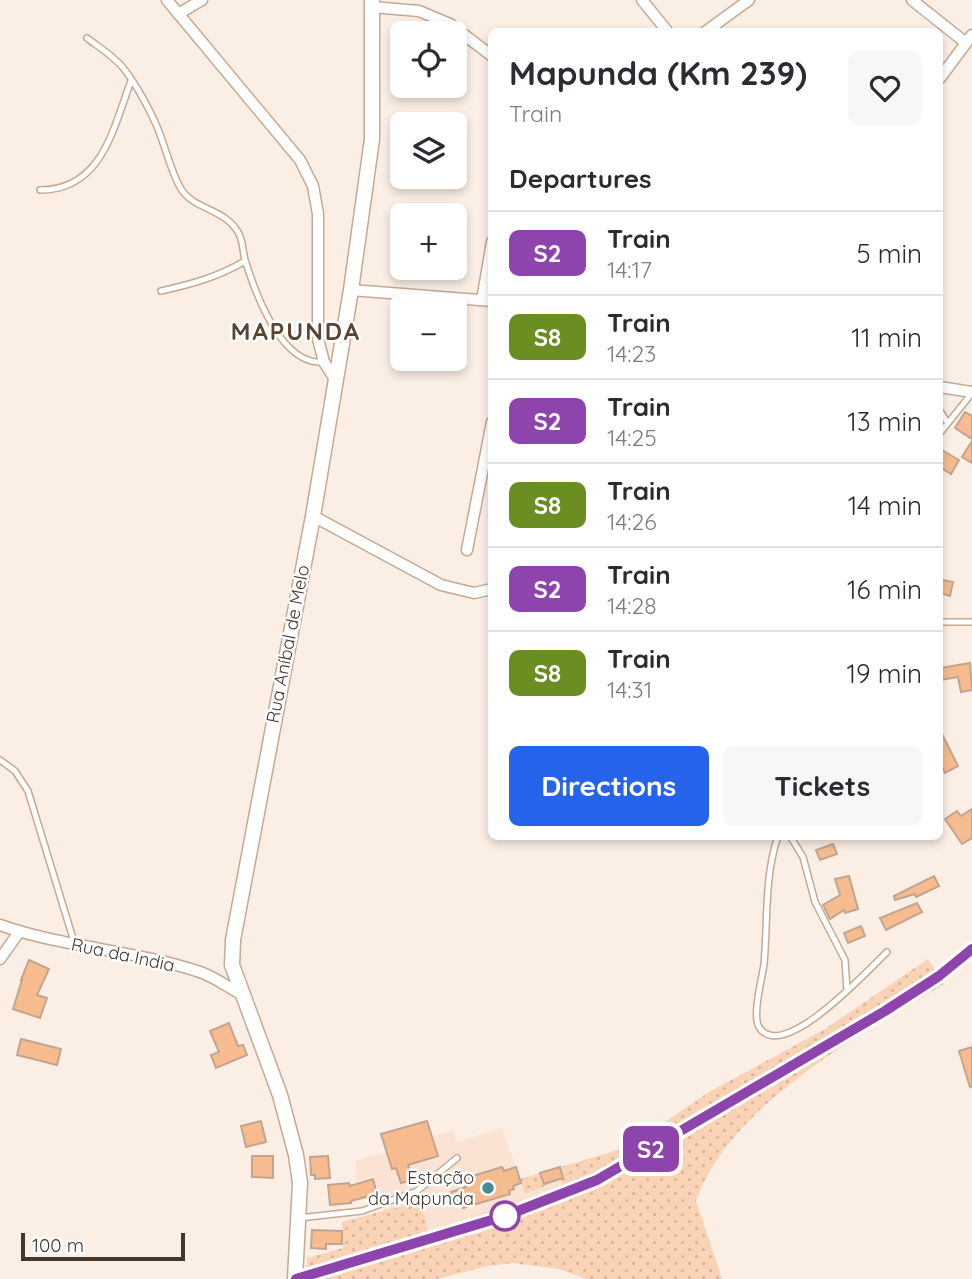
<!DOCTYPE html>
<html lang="en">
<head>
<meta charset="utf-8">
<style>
	:root { --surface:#fff; --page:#f7f7f7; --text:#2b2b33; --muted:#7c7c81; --line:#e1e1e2; --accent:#2563eb }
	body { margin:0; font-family:Quicksand,sans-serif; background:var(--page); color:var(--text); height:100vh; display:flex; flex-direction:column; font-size:26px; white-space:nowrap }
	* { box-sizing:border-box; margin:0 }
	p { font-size:23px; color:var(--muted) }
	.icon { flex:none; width:38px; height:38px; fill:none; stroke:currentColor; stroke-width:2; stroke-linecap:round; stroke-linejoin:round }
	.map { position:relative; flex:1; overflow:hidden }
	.drawer { position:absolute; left:488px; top:28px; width:455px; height:812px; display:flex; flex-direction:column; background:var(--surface); border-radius:10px; box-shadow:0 4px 10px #0003 }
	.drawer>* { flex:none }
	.badge { padding:0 14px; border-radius:10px; font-size:24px; line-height:46px }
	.buttons { position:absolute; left:390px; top:21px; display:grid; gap:14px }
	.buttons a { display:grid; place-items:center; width:77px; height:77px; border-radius:10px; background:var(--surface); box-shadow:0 4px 10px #0003; font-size:35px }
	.scale { position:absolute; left:21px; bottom:18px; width:164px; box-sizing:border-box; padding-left:7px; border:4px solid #43362d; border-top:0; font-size:19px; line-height:24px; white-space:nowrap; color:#43362d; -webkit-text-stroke:5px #fff; paint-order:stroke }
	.map>.badge { position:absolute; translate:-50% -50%; box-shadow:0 0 0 4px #fff }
	h2 { padding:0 21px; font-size:26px; line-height:63px }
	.round { display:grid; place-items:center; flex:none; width:74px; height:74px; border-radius:10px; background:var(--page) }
	.overview { display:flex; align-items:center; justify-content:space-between; height:119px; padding:0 21px }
	h1 { font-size:33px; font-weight:800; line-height:52px }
	.button { display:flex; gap:14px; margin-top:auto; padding:14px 21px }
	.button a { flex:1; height:80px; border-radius:10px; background:var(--accent); color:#fff; font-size:28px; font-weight:800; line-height:80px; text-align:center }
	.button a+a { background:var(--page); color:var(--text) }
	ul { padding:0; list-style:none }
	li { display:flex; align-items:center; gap:21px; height:84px; padding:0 21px; border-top:2px solid var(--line) }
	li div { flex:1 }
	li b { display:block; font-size:26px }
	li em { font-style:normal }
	li .badge { min-width:77px; font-weight:700; text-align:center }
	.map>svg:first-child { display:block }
	.built { fill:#fae3d2 }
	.grass { fill:url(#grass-dots) }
	.building { fill:#f6bb8f; stroke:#c3a58f; stroke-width:2 }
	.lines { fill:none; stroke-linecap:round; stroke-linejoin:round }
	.service-casing { stroke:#c7a993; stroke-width:8 }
	.minor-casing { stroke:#c7a993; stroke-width:13 }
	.tertiary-casing { stroke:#c7a993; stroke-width:17 }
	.service { stroke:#fff; stroke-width:5 }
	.minor { stroke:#fff; stroke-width:10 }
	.tertiary { stroke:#fff; stroke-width:14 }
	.rail { stroke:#6f6259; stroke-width:3.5; stroke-dasharray:9 9; stroke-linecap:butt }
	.line-casing { stroke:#fff; stroke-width:16 }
	.line { stroke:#8e44ad; stroke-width:10 }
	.poi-dot { fill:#468c96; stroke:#fff; stroke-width:2.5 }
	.stop-dot { fill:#fff; stroke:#8e44ad; stroke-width:3.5 }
	.labels { text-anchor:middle; stroke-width:5; stroke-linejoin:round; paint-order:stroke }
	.street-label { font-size:18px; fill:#43362d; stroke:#fff }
	.poi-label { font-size:18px; fill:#43362d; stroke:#fff; text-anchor:end }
	.district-label { font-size:24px; font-weight:bold; letter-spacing:2px; fill:#5c4330; stroke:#fff }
</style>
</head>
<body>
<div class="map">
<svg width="972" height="1279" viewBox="0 0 972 1279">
	<defs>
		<pattern id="grass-dots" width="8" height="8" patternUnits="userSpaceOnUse" patternTransform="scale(1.75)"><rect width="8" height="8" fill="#fad3b7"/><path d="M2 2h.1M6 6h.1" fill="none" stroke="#d8b69e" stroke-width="1.8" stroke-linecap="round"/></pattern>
	</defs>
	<rect width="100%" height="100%" fill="#fbefe5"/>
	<!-- built -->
	<path class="built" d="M427,1121L432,1137L453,1130L457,1142L502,1128L525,1193L561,1180L564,1187L428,1231L420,1202L384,1211L374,1176L356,1182V1161L387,1152L381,1134Z"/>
	<!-- grass -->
	<path class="grass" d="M928,959L944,984C860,1035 730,1104 696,1201L722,1279H586L559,1269L513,1263L488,1266L437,1279H306L307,1258L343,1248L342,1222L420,1201L428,1231L563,1187L560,1180L525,1194L520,1179L628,1147L709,1092L825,1029Z"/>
	<!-- building -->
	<path class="building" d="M965,412L972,416V439L955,428Z
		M972,441V463L962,457Z
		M940,449L959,460L951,474L940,467Z
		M942,580L953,582L950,596L940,593Z
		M970,663L972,690L961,692L958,677L940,680V668Z
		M940,730L958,766L945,773L940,764Z
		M972,809V838L962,844L945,819L957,811L961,816Z
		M833,844L837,854L820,860L816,850Z
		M849,876L858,909L845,913L844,910L830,919L823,905L840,895L835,879Z
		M934,876L939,886L916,897L915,894L895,900L894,896Z
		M917,903L922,912L886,930L880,918Z
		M861,926L865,936L848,943L844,933Z
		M29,960L49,969L37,995L47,998L40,1018L13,1009L22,980H21Z
		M229,1023L238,1046L243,1045L247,1055L216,1068L211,1055L219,1052L210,1031Z
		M21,1039L61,1049L57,1065L17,1055Z
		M972,1047V1086L970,1087L959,1051Z
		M261,1121L266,1142L246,1147L241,1126Z
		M427,1121L438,1156L408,1165L413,1180L401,1183L396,1168L392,1169L381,1134Z
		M252,1156H273V1178L252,1177Z
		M328,1156L330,1178L315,1179V1175H311L310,1157Z
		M502,1167L504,1171L516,1167L521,1183L513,1186L514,1189L509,1191L510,1194L463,1208L461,1201L454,1203L451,1192L466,1187L463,1179Z
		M560,1167L563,1178L544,1184L540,1173Z
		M373,1179L377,1194L351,1201V1203L330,1205L328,1185L349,1183L350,1186Z
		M312,1230L342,1231V1244H326V1249L311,1248Z"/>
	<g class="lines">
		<!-- service casing -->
		<g class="service-casing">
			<path id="service" d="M87,38C100,48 115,57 124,69C136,84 151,112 158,129C166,149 171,172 181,189C194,210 227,209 239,234C243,242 243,252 245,260C256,295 281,366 324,362
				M40,190C102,190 113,129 131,81
				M161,291C192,284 218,277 245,261
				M940,411L947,422
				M940,433L972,393
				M940,622H972
				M0,760L15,771L28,791L75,945
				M778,836C764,877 768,922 764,964C762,979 752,1015 759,1027C782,1065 870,968 887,952
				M790,836L803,857L815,902L845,960L847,990
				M299,1218L362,1211L417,1191L457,1158"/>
		</g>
		<!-- minor casing -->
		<g class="minor-casing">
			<path id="minor" d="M167,0L300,160L313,186L318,214V339L324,362L336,381
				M642,0L668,32
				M912,0L966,43
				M372,7L419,11L450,24L492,56
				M178,14L202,0
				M705,32L749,0
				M940,78L972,35
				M351,290L492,301
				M482,300L492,242
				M940,387L972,392
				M313,516L441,585L474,593L492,589
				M467,550L492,422
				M0,925C65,948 135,950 200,972C215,977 229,988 243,995
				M0,959L19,932"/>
		</g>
		<!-- tertiary casing -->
		<g class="tertiary-casing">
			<path id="tertiary" d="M295,1279L300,1183L296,1155L280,1095L232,965L233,940L313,516L351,290L372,139V0"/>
		</g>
		<!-- service -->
		<use href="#service" class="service"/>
		<!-- minor -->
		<use href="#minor" class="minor"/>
		<!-- tertiary -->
		<use href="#tertiary" class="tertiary"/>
		<!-- rail -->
		<path class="rail" d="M296,1279L505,1216L597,1180L885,1011L939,976L972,949"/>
	</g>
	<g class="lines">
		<!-- line casing -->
		<g class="line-casing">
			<path id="line" d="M296,1279L505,1216L597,1180L885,1011L939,976L972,949"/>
		</g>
		<!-- line -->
		<use href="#line" class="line"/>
	</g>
	<!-- markers -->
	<circle class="poi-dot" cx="488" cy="1188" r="7"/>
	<circle class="stop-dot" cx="505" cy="1216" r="14"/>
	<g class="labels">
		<!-- street labels -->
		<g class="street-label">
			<text transform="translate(288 644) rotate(-79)" y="6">Rua Aníbal de Melo</text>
			<text transform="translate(123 955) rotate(12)" y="6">Rua da India</text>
		</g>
		<!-- poi labels -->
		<g class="poi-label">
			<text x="474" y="1184">Estação<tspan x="474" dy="21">da Mapunda</tspan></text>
		</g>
		<!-- district labels -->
		<g class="district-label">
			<text x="296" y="340">MAPUNDA</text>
		</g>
	</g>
</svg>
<div class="buttons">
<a><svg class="icon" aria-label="locate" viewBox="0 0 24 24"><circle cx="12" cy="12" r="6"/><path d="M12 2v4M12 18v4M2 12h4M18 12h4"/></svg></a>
<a><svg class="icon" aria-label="layers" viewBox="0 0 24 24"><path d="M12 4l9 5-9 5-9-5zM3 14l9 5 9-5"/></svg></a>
<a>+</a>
<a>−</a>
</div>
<div class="scale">100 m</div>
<b class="badge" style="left:651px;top:1149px;background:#8e44ad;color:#fff">S2</b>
<section class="drawer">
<div class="overview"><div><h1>Mapunda (Km 239)</h1><p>Train</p></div><a class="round"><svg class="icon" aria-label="heart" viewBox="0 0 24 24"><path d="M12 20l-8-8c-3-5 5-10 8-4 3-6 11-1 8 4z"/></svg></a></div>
<h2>Departures</h2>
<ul>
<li><span class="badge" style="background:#8e44ad;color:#fff">S2</span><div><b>Train</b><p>14:17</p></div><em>5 min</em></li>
<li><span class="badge" style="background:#6b8e23;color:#fff">S8</span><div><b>Train</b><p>14:23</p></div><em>11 min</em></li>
<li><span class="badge" style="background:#8e44ad;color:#fff">S2</span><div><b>Train</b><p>14:25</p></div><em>13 min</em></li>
<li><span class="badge" style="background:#6b8e23;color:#fff">S8</span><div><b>Train</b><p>14:26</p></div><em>14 min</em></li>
<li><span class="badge" style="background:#8e44ad;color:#fff">S2</span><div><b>Train</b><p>14:28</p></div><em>16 min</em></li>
<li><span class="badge" style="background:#6b8e23;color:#fff">S8</span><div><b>Train</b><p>14:31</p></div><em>19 min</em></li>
</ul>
<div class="button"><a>Directions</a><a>Tickets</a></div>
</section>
</div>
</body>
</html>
